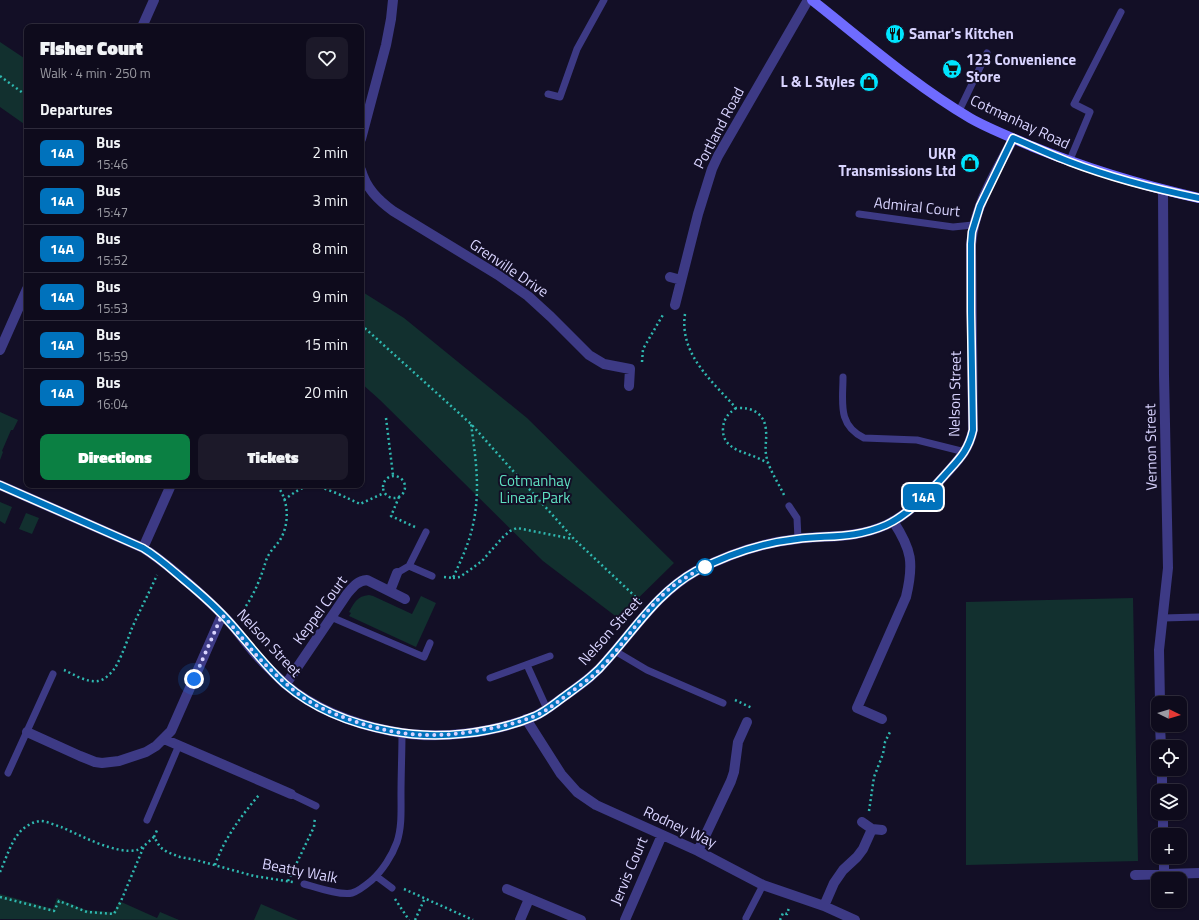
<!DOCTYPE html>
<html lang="en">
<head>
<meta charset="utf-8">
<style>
	:root { --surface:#0e0b1c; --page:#1c1929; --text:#f1f3f6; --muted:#9b9ba3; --line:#2e2b3b; --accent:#0b8043 }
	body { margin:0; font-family:"Titillium Web",sans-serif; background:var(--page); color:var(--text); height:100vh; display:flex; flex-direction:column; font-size:15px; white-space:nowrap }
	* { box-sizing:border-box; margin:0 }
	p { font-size:13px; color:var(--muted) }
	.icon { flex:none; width:22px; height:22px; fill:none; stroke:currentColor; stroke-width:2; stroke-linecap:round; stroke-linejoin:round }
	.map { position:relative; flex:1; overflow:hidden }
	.side { position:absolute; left:24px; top:24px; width:340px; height:464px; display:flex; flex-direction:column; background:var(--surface); border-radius:8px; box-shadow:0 1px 3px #0004,0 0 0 1px var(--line) }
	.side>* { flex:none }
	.badge { padding:0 8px; border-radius:6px; font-size:14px; line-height:26px }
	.needle { width:26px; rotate:95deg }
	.buttons { position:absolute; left:1151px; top:696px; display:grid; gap:8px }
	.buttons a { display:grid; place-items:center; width:36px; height:36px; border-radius:8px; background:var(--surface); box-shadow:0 1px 3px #0004,0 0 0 1px var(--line); font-size:20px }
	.you { position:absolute; width:20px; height:20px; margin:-10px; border:3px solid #fff; border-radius:50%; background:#1a73e8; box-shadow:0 0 0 6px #1a73e833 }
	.map>.badge { position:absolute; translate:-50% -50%; box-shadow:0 0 0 2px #fff }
	h2 { padding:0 16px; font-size:15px; line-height:36px }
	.round { display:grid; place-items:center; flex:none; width:42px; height:42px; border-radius:8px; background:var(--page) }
	.summary { display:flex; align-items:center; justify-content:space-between; height:68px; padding:0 16px }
	h1 { font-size:19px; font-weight:800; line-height:30px }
	.action { display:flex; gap:8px; margin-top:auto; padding:8px 16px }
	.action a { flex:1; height:46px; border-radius:8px; background:var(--accent); color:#fff; font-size:16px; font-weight:800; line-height:46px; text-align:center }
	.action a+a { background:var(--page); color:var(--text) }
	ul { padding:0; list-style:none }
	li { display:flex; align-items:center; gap:12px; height:48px; padding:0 16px; border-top:1px solid var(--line) }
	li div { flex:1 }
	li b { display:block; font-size:15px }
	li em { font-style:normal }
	li .badge { min-width:44px; font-weight:700; text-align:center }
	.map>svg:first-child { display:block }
	.green { fill:#12302f }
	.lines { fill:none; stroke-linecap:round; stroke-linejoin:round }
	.path { stroke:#2fb8b0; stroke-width:2.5; stroke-dasharray:2 3; stroke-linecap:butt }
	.lane { stroke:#3d3a85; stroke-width:7 }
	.street { stroke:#3d3a85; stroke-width:10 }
	.secondary { stroke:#6f6bff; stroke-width:10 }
	.line-casing { stroke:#fff; stroke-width:9 }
	.line { stroke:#0072bc; stroke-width:6 }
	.walk { stroke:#d9d4ff; stroke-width:4; stroke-dasharray:0 7.2 }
	.stop-dot { fill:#fff; stroke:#0072bc; stroke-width:2 }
	.labels { text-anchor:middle; stroke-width:4; stroke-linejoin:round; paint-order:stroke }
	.poi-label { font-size:15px; font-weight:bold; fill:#d9d4ff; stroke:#130f26; text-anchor:start }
	.street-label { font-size:15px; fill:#d9d4ff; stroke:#130f26 }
	.park-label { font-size:15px; fill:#5fe0c0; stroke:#130f26 }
</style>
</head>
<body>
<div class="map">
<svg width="1199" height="920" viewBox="0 0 1199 920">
	<rect width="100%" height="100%" fill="#130f26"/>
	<!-- green -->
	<path class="green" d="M0,42L27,60V126L0,107Z
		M361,291L404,318L527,418L674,563L618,618L543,561L380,400L361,383Z
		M0,412L18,420L13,430H11L2,451L3,452L0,460Z
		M0,502L12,507L5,524L0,521Z
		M26,513L39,518L32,534L19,529Z
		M369,595L373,596L412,614L421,596L436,603L416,647L349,616L351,613L349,612C354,603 357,596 369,595Z
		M1133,598L1138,861L966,865V602Z
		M0,894L53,909L57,898L86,910L112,912L116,909L119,901L157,918L160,912L179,920L0,919Z
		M261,904L298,920H254Z"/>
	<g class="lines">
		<!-- path -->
		<path class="path" d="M0,76L27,96
			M685,314C679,354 712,381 736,408C752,407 765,413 766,431C767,440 764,449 767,459C770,471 779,484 784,495
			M361,325L367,330L471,424L574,539L640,601
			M642,362L643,349L664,313
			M736,408C728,414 724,418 723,428C722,446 737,450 750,455C756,457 762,460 768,463
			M386,418L393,475
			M383 487a11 11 0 1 1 22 0a11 11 0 1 1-22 0Z
			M399,497L391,516L415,527
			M284,500C292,494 300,488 309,486C320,484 349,499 360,504L384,493
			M444,577L453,578C460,562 468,546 472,529C481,493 476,460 471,424
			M453,578L460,577L482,561L503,537L510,531L517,528L573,539
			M240,614C250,602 257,587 262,573C264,568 265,563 267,558C270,551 276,546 280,540C290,524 289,498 276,485
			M64,670C73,674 87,683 98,681C105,680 111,673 115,668C122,656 127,641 132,628C140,610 149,593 157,575
			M735,700L752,708
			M869,811L874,777L883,754L885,742L891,730
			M154,837L158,828
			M215,865C224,839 241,816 259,795
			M0,872C6,859 10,844 19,833C24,827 32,822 40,821C47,821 54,825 61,827C80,835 116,855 137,850C143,848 149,841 154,837L160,847L167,852L180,857L196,860L254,876L293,882
			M288,881L314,827L315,817
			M404,889L473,920
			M0,897L54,911L59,901L87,912L114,914L121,901L144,846
			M395,899L409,920
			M415,920L425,898
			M780,920L783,913L787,914L789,908"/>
		<!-- lane -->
		<path class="lane" d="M548,94L560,97L577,49L604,0
			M959,111L987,53
			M1069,162L1090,112L1074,104L1121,12
			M859,214L953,227L973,225
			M843,377C843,402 837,425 864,438L917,440L965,452
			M789,506L797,518L798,539
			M409,566L432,576
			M397,573L409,566L426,532
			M331,617L424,657L430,643
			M1163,618L1199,617
			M615,651L647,670L723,703
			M527,665L547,709
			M490,678L550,656
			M8,773L53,674
			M291,794L316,806
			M147,820L179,745
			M376,876L392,888
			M304,884C315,887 341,896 352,893C359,891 366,885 372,880C382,871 392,856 397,842C402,827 401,810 401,794C401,774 402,753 402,733
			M746,918L763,885"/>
		<!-- street -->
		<path class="street" d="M142,27L154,0
			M361,139L386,45L391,19L393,0
			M361,170C366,188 378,200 393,211L498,275L528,296L551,317L589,355L604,364L630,369L629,386
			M670,277L681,280
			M675,305L698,214L712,169L718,156L808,0
			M0,350L27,289
			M0,485L143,548C159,558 173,570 187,582C202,595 218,609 231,624C241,635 249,648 260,659C268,668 277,676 285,684C316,710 357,725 396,732C439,740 494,733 535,716C546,711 555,703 565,696C580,685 595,675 607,660C635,629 658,592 696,571C727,555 761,543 797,539C830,535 854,539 886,525C908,515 928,494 944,476C958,460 968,452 973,430L971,245C974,206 996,172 1013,139
			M143,548L171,485
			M390,591L397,573
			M286,684L347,594C353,587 357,581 367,580L405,599
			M1160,703L1159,650L1168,568L1164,375L1163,190
			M526,719L561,774L577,792L596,805L698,851L763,885L824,906L855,920
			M882,719L857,708L906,597C914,563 912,550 893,521
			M1160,725L1161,747
			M27,732L80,756L95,762L102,763L119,761L146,752L156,746L171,731L222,615
			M164,739L291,794
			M1162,769V791
			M1163,813V835
			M862,822L872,829L882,830
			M698,851L731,781L734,772L738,742L747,722
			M1164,857V874
			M1135,875L1199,873
			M507,889L581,920
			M824,906L834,883L843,870L857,857L863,849L872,829
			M520,920L529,899
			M625,920L662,835"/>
		<!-- secondary -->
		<path class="secondary" d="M812,0C864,41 914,85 970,118C989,129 1011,137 1031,146C1087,169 1140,185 1199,198"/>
	</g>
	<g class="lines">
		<!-- line casing -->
		<g class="line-casing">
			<path id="line" d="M0,485L143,548C158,557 170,568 183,579C200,593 217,608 231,624C249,644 265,666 285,684C314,709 353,724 391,731C437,740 492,734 535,716C546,711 555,703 565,696C580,685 595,675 607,660C635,629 658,592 696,571C727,555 761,543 797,539C830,535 854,539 886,525C908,515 928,494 944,476C958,460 968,452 973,430L971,312V244L972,232L980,206L1013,138C1032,146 1051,155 1070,162C1112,178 1155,189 1199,198"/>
		</g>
		<!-- line -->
		<use href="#line" class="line"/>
		<!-- walk -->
		<path class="walk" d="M194,679L222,615C235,628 246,644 259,658C272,672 287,685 302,697C317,707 334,714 351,720C399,737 437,739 487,729C504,726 521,722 537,715C548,710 557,702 567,695C576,688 587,681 596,673C622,648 640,615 667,591C679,580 694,573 708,565L705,567"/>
	</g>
	<!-- icons -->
	<defs>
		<g id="restaurant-disc" transform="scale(1)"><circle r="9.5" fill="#00e5ff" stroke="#130f26"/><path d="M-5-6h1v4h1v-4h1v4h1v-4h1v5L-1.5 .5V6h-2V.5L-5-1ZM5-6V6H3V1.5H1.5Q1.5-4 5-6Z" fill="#111"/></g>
		<g id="supermarket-disc" transform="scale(1)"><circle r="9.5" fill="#00e5ff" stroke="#130f26"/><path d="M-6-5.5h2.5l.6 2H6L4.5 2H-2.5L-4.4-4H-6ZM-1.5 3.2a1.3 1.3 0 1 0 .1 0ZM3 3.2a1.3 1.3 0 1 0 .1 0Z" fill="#111"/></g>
		<g id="shop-disc" transform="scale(1)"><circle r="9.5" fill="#00e5ff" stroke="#130f26"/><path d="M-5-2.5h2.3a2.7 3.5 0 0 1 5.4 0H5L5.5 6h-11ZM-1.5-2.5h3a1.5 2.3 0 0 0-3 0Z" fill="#111"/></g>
	</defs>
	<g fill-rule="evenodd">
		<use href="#restaurant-disc" x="895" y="34"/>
		<use href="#supermarket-disc" x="952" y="69"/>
		<use href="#shop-disc" x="869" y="82"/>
		<use href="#shop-disc" x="970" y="163"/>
	</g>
	<!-- markers -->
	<circle class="stop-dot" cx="705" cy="567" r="8"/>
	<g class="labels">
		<!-- poi labels -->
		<g class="poi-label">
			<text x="909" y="39">Samar's Kitchen</text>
			<text x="966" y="65">123 Convenience<tspan x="966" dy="17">Store</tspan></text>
			<text x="855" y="87" text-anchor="end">L &amp; L Styles</text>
			<text x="956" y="159" text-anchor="end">UKR<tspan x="956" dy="17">Transmissions Ltd</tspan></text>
		</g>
		<!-- street labels -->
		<g class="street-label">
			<text transform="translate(1020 122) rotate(25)" y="5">Cotmanhay Road</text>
			<text transform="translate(719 128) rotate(-62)" y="5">Portland Road</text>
			<text transform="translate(917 207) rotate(6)" y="5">Admiral Court</text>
			<text transform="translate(509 268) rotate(34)" y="5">Grenville Drive</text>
			<text transform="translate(955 394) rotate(-89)" y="5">Nelson Street</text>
			<text transform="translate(1151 447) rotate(-91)" y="5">Vernon Street</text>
			<text transform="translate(320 610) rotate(-54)" y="5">Keppel Court</text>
			<text transform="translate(610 631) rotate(-48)" y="5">Nelson Street</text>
			<text transform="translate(269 643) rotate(47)" y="5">Nelson Street</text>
			<text transform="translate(680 827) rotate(25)" y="5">Rodney Way</text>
			<text transform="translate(300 871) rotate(11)" y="5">Beatty Walk</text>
			<text transform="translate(629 871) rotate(-67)" y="5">Jervis Court</text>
		</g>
		<!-- park labels -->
		<g class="park-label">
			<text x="535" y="486">Cotmanhay<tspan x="535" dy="17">Linear Park</tspan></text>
		</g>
	</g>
</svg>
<div class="buttons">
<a><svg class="needle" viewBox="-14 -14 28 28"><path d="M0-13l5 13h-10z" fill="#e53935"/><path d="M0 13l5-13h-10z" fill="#9b9ba3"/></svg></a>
<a><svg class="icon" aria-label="locate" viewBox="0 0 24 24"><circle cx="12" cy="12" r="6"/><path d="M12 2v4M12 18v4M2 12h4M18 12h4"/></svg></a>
<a><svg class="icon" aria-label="layers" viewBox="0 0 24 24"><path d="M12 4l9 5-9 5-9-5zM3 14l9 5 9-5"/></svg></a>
<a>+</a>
<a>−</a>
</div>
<div class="you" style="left:194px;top:679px"></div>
<b class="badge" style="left:923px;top:497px;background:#0072bc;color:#fff">14A</b>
<section class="side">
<div class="summary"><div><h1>Fisher Court</h1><p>Walk · 4 min · 250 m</p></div><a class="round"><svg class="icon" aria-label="heart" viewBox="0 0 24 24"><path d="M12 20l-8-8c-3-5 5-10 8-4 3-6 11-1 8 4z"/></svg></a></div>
<h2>Departures</h2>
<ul>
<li><span class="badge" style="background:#0072bc;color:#fff">14A</span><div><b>Bus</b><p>15:46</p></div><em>2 min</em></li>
<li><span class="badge" style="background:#0072bc;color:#fff">14A</span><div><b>Bus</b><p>15:47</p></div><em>3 min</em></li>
<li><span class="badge" style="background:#0072bc;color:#fff">14A</span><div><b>Bus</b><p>15:52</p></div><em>8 min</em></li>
<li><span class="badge" style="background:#0072bc;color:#fff">14A</span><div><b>Bus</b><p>15:53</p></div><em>9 min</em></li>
<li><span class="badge" style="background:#0072bc;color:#fff">14A</span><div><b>Bus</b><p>15:59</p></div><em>15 min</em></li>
<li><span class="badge" style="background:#0072bc;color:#fff">14A</span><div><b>Bus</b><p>16:04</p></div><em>20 min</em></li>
</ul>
<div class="action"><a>Directions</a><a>Tickets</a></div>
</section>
</div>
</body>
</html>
